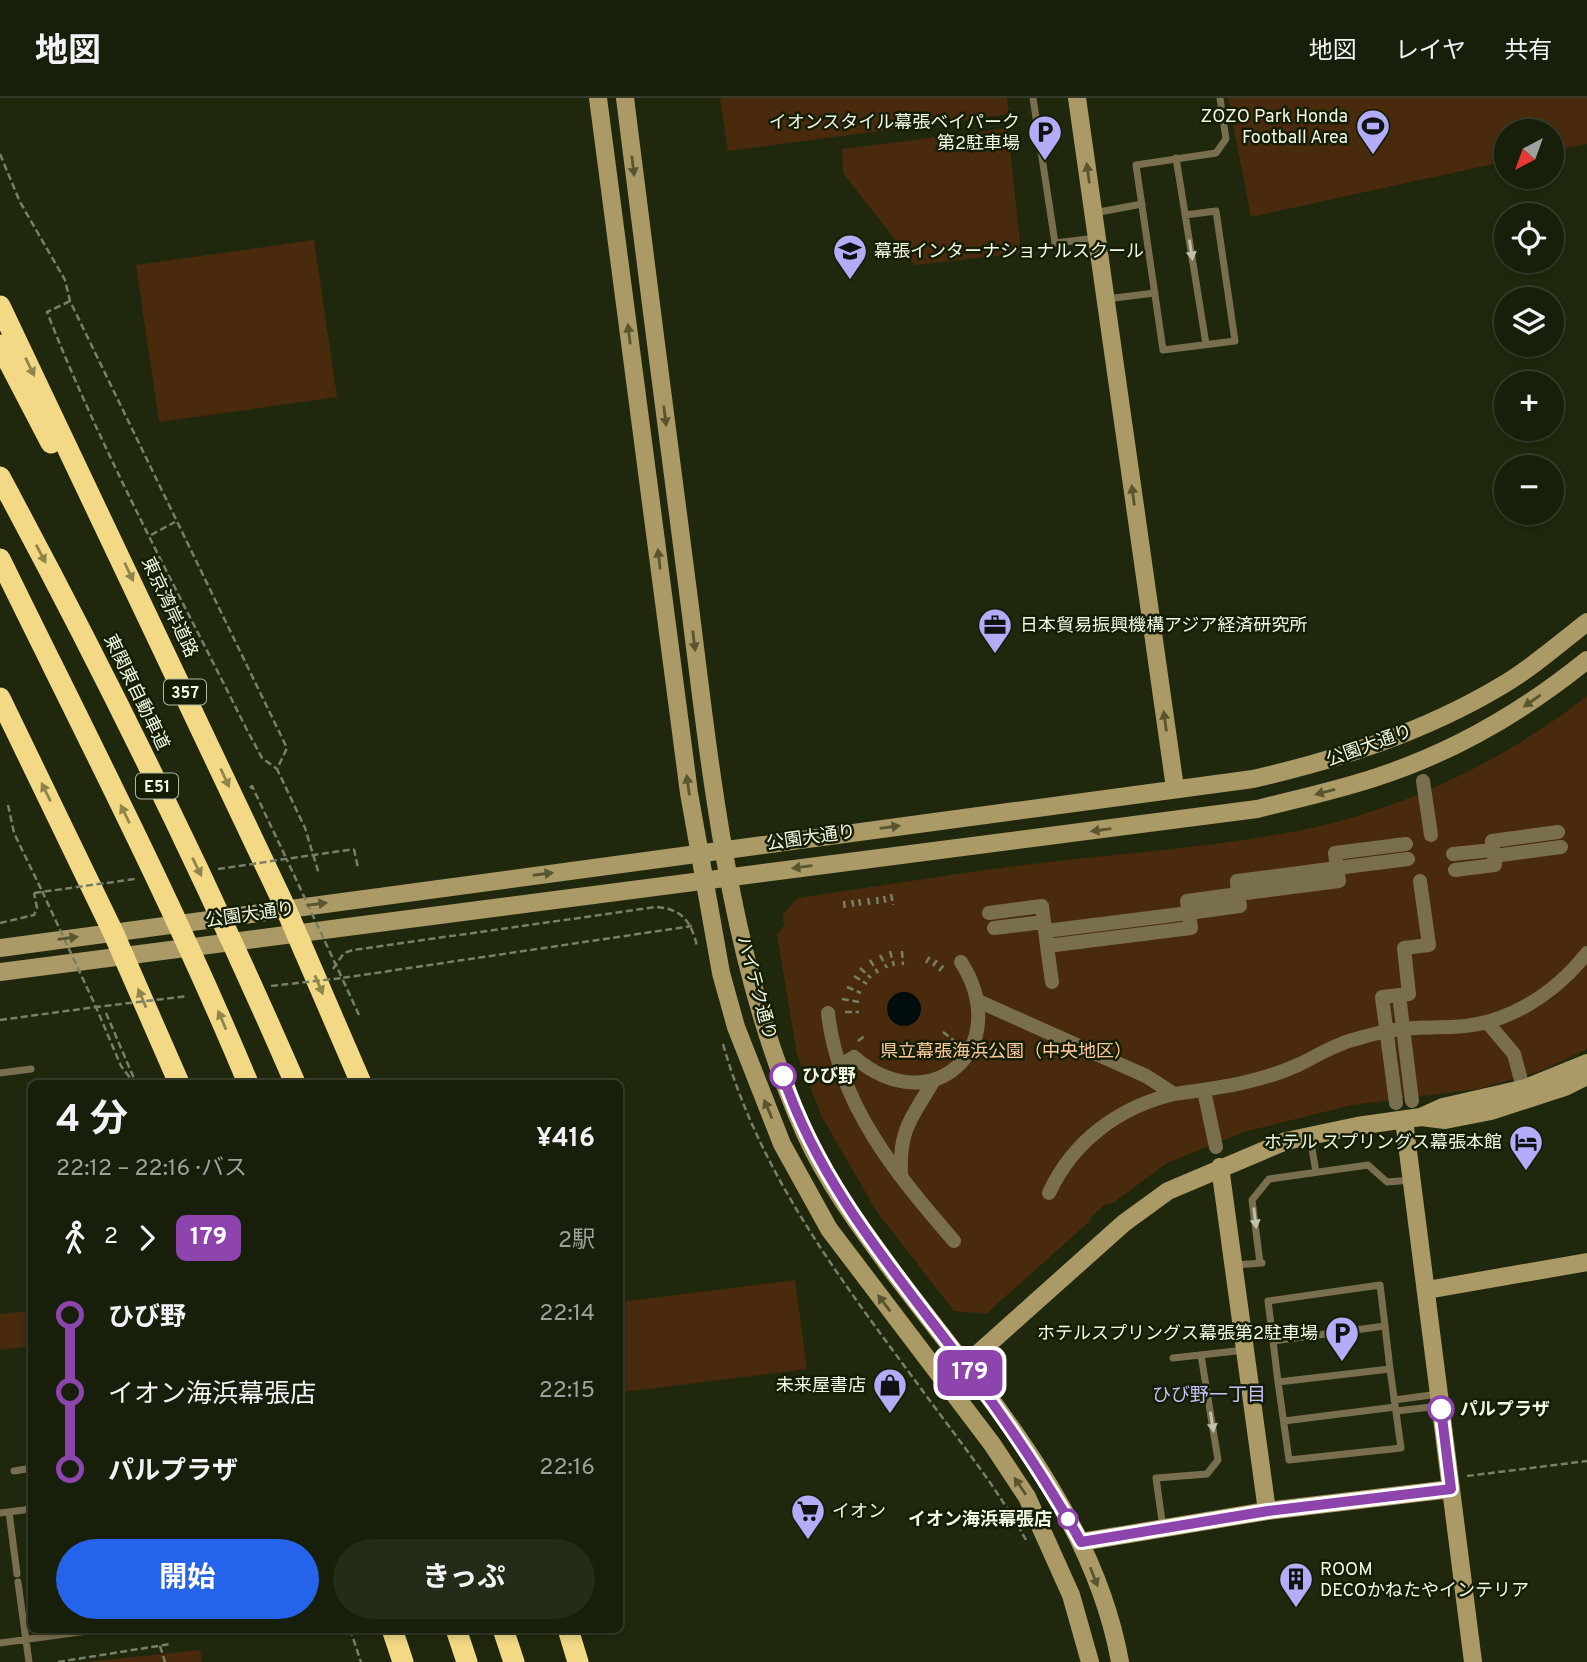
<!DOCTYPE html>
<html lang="ja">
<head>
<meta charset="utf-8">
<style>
	:root { --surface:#171e09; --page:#242b17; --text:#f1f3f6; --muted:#9ea29c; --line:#363c2a; --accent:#2563eb }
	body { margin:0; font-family:Overpass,"Noto Sans JP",sans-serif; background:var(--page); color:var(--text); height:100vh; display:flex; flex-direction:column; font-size:26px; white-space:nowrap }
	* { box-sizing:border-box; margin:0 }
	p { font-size:23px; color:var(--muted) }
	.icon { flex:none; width:38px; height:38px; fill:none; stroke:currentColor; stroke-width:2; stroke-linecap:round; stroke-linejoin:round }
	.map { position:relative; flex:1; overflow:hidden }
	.drawer { position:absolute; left:28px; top:982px; width:595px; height:553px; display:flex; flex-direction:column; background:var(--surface); border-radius:10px; box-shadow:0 4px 10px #0003,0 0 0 2px var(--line) }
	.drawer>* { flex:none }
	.badge { padding:0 14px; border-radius:10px; font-size:24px; line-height:46px }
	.needle { width:46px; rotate:221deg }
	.controls { position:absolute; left:1494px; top:21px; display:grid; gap:14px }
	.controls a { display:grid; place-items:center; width:70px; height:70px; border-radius:50%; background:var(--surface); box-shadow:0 4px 10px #0003,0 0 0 2px var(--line); font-size:35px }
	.map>.badge { position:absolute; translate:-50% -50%; box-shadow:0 0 0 4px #fff }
	.legs { display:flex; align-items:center; gap:10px; height:77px; padding:0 28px; font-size:23px }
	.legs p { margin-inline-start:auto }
	.summary { display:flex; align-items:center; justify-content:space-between; height:119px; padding:0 28px }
	h1 { font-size:38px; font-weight:700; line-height:52px }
	.primary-button { display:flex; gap:14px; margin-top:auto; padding:14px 28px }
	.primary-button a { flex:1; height:80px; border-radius:42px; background:var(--accent); color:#fff; font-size:28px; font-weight:700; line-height:80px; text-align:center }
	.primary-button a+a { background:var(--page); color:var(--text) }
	ul { padding:0 28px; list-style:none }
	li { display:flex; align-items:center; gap:24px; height:77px; font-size:26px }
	li i { display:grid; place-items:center; width:10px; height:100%; margin:0 9px; background:currentColor }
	li i::after { content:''; width:18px; height:18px; margin:-9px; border:5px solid; border-radius:50%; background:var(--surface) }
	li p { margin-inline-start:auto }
	li:first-child i { background:linear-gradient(#0000 50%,currentColor 0) }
	li:last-child i { background:linear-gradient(currentColor 50%,#0000 0) }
	header { display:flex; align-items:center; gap:42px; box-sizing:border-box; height:98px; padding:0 35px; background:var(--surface); border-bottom:2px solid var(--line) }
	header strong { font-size:33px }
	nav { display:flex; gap:38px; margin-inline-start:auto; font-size:24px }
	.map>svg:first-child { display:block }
	.green { fill:#492a0c }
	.water { fill:#010d0c }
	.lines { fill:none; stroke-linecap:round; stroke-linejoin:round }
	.path { stroke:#777f68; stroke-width:2.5; stroke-dasharray:7 3.5; stroke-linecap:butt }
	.lane { stroke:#796f4f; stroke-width:7 }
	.street { stroke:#796f4f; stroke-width:14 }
	.secondary { stroke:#ab9a65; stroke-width:18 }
	.highway { stroke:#f3d985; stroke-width:21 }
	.path-bridge { stroke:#777f68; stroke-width:2.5; stroke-dasharray:7 3.5; stroke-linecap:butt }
	.highway-bridge { stroke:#f3d985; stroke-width:21 }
	.oneway { fill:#585630 }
	.oneway2 { fill:#c1c1aa }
	.oneway3 { fill:#8f854b }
	.line-1-casing { stroke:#fff; stroke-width:16 }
	.line-1 { stroke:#8e44ad; stroke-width:10 }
	.stop-1-dot { fill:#fff; stroke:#8e44ad; stroke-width:3.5 }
	.labels { text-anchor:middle; stroke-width:5; stroke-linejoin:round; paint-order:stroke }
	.shield { fill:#151e04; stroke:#afb7a3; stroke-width:2 }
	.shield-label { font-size:16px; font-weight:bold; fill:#f1f8e7 }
	.poi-label { font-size:18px; fill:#f1f8e7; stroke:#151e04; text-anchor:end }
	.street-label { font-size:18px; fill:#f1f8e7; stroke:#151e04 }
	.park-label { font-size:18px; fill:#fec99e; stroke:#151e04 }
	.stop-label { font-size:18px; font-weight:bold; fill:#f1f8e7; stroke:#151e04; text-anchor:start }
	.neighbourhood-label { font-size:19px; fill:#c4c1fa; stroke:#151e04 }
</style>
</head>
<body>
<header>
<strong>地図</strong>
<nav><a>地図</a><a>レイヤ</a><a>共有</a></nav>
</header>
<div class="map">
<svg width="1587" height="1564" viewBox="0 0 1587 1564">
	<rect width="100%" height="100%" fill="#1f280c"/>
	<!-- green -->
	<path class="green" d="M720,0H1007L1009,16L728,53Z
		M1228,0H1587V46L1552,53V33H1507V63L1251,119Z
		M1008,30L1021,155L915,167L843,75L842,51Z
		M314,142L337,299L159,324L136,167Z
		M1587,598V951L1541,973L1478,991L1352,1007L1244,1034L1167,1065L1113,1105L1104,1107L1090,1120L1091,1122L986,1216L954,1213L877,1114L822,1019L797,956L777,837L784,827L783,817L797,800C881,788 965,774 1049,764C1137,754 1226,748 1312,730C1411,708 1508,660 1587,598Z
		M795,1182L807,1271L623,1294L620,1266V1204Z
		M31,1213V1248L0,1252V1216Z
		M200,1552L202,1564H86Z"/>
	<!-- water -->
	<path class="water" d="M887 911a17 17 0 1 1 34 0a17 17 0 1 1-34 0Z"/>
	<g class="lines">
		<!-- path -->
		<path class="path" d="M0,56L20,104L65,182L70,203L287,650L277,671L305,730L319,776
			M70,203L47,214C103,357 178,493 246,630L262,660L277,671
			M151,437L175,424
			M250,690L252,688L287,762
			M8,707L14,735L42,793
			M354,751L358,770
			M891,796L893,807
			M884,798L886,808
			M877,799L878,809
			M868,800L870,810
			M859,801L861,811
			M852,802L854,811
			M844,803L845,813
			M0,825L34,817L37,810L34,795
			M890,853L894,868
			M902,853L903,867
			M880,857L887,870
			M870,862L878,875
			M926,865L930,858
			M933,868L937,862
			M860,870L871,880
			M333,871L344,855L353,852L656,809C683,811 691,824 697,848
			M939,873L944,867
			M854,878L867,886
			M847,889L861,895
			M842,901L859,904
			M845,914H859
			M106,915L136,985
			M359,917L342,880L692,828
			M0,922L96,909L121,968L134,985
			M943,934L957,945
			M858,943L866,937
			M723,946C762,1085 852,1196 936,1311C968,1354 1000,1395 1026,1442
			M928,950L938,960
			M1467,1378L1587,1363
			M350,1531L361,1564
			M160,1548L165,1564
			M58,1564L170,1546"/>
		<!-- lane -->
		<path class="lane" d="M1033,0L1055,145L1096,140
			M1176,60L1206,246
			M1094,115L1142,106
			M1185,117L1216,113L1235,243L1163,252L1136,67L1216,55L1226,41L1220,0
			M1106,201L1155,195
			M0,975L31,971
			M1310,1039L1316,1074
			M1260,1165L1252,1102L1269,1081L1368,1067L1387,1084L1412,1082
			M1235,1167L1262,1165
			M1273,1243L1268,1203L1380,1187L1385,1228
			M1173,1260L1245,1252
			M1390,1271L1401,1350L1289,1362L1278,1284Z
			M1278,1284L1273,1243L1385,1228L1390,1271
			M1394,1302L1439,1296
			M1396,1313L1440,1308
			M1284,1323L1395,1309
			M14,1373L32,1370
			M9,1414L17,1476
			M0,1415L32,1411
			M1163,1430L1156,1380L1207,1376L1218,1362L1201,1257
			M18,1484L29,1564
			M0,1545L102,1531"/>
		<!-- street -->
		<path class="street" d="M1423,683L1431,737
			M1453,756L1493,752L1492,743L1558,734
			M1455,772L1495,767L1494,758L1561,749
			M989,815L1042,808L1044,824
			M994,830L1044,824L1047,848L1191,830L1189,815L1240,808L1238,796L1339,783L1337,770L1408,761
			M1046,833L1189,815L1187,803L1238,796L1237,783L1337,770L1335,755L1406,746
			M1047,848L1052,884
			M1399,897L1412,1003
			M978,903L1146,978L1174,996C1217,990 1258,985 1298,967C1317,958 1335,946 1356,941C1395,929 1411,930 1451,929C1505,928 1554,897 1587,855
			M828,915C838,1006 896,1076 954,1143
			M1487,924L1514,956L1521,982
			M839,968L854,959C932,1026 1015,949 961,864
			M1204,993L1216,1049
			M1396,1005L1382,899L1409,896L1404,850L1429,847L1420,783
			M901,1076C899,1030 912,1020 934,982
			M1049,1095C1073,1043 1119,1009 1174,996"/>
		<!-- secondary -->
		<path class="secondary" d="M598,0L689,695L721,875L736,929L782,1046L829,1131L992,1346L1027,1399L1071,1497L1090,1564
			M625,0C646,170 668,339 690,509C712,685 731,870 804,1033C827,1085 861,1130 894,1175C983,1294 1093,1413 1120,1564
			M1077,0L1175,690
			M0,850L1253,681C1340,661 1424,634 1501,588C1532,570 1559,546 1587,524
			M0,874L1257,711C1297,701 1338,692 1377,679C1454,654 1524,613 1587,562
			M1421,1019L1443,1009L1526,990L1587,965
			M1404,1022L1473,1564
			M1220,1069L1267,1413
			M1427,1192L1587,1164
			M945,1285L1124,1125L1168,1093L1286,1043L1357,1028L1421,1019L1445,1022L1491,1013L1565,989L1587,978
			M1081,1444L1267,1413L1451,1391"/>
		<!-- highway -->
		<path class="highway" d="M0,208L286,811L361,985
			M0,247L51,345
			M0,379L9,396
			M0,600L113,834L179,985
			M392,1531L403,1564
			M456,1531L467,1564
			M503,1531L514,1564
			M568,1531L578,1564"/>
		<!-- path-bridge -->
		<path class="path-bridge" d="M218,771L354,751
			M42,793L96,909L188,898
			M34,795L135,781
			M271,888L342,880L287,762"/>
		<!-- highway-bridge -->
		<path class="highway-bridge" d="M9,396C112,588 208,785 295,985
			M0,461C85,635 174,807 248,985"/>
	</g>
	<!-- one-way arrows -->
	<defs><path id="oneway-solid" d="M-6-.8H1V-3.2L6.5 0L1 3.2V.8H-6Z" transform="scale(1.75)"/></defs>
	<g class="oneway">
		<use href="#oneway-solid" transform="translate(633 68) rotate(83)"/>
		<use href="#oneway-solid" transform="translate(1088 75) rotate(-98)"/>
		<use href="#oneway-solid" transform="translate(629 236) rotate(-97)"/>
		<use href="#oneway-solid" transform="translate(665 318) rotate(83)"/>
		<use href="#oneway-solid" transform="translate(1133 397) rotate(-98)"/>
		<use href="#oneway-solid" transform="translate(659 461) rotate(-97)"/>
		<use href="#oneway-solid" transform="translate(694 543) rotate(83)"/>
		<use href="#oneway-solid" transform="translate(1532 603) rotate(145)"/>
		<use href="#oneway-solid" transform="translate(1165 623) rotate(-98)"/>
		<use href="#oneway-solid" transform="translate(688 687) rotate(-98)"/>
		<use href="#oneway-solid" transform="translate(1325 694) rotate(165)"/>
		<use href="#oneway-solid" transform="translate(890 729) rotate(-8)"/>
		<use href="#oneway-solid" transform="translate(1101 732) rotate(172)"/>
		<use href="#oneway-solid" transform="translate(802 769) rotate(173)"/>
		<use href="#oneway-solid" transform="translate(543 776) rotate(-8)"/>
		<use href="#oneway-solid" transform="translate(317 806) rotate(-8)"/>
		<use href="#oneway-solid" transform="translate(68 840) rotate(-8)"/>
		<use href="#oneway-solid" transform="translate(768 1011) rotate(-113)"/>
		<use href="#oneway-solid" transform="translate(884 1205) rotate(-127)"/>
		<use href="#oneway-solid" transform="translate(1020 1388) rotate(-124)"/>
		<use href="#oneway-solid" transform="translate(1094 1479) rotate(69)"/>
	</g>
	<g class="oneway2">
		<use href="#oneway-solid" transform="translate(1191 152) rotate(81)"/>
		<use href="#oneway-solid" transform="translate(1255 1120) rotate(83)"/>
		<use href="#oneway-solid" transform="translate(1212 1324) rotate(81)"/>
	</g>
	<g class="oneway3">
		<use href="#oneway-solid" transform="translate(30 269) rotate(64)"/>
		<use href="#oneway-solid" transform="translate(41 456) rotate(62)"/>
		<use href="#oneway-solid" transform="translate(129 474) rotate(65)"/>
		<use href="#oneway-solid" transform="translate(225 680) rotate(65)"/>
		<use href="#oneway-solid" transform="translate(46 694) rotate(-116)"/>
		<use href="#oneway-solid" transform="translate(125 716) rotate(-116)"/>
		<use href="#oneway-solid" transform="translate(197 769) rotate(64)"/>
		<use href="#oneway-solid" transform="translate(319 887) rotate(67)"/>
		<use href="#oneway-solid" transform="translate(142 900) rotate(-113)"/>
		<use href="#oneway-solid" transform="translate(222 922) rotate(-113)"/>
	</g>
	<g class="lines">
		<!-- line-1 casing -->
		<g class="line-1-casing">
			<path id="line-1" d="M783,978C820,1088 895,1174 964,1266C1007,1323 1046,1381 1081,1444L1268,1413L1451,1391L1441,1311"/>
		</g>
		<!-- line-1 -->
		<use href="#line-1" class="line-1"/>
	</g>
	<!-- icons -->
	<defs>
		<g id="stadium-pin" transform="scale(1.75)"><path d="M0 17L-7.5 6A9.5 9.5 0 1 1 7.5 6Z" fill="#b3adf9" stroke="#151e04"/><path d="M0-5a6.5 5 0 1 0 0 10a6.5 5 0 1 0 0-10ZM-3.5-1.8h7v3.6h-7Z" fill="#111"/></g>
		<g id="parking-pin" transform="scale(1.75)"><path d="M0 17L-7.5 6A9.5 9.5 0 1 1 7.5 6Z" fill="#b3adf9" stroke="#151e04"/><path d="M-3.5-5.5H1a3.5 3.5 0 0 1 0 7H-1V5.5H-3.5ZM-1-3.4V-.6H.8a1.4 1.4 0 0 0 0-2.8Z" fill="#111"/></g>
		<g id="school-pin" transform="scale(1.75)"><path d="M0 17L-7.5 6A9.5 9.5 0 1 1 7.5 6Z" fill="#b3adf9" stroke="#151e04"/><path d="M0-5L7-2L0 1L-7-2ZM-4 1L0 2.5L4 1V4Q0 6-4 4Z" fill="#111"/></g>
		<g id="office-pin" transform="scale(1.75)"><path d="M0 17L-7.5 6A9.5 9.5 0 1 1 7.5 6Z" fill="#b3adf9" stroke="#151e04"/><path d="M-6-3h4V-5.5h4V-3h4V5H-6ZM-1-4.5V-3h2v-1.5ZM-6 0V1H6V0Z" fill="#111"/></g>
		<g id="hotel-pin" transform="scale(1.75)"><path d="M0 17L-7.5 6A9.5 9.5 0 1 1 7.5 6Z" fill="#b3adf9" stroke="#151e04"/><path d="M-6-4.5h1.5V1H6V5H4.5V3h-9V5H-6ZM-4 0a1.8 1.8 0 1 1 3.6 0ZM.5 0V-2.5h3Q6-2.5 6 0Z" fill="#111"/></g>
		<g id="shop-pin" transform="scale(1.75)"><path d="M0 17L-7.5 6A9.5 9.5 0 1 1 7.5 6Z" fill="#b3adf9" stroke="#151e04"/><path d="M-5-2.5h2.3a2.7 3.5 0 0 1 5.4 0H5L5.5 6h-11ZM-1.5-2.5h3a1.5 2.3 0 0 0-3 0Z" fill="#111"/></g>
		<g id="supermarket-pin" transform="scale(1.75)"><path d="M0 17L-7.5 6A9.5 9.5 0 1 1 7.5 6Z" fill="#b3adf9" stroke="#151e04"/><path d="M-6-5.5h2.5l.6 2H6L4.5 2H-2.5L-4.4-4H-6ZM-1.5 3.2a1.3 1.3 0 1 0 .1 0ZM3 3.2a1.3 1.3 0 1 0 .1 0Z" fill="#111"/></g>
		<g id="building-pin" transform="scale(1.75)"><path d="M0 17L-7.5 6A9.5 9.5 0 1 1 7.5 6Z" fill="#b3adf9" stroke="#151e04"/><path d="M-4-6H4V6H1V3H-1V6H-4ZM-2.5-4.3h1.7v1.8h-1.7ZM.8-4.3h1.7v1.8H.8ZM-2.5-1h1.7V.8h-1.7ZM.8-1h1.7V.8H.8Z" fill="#111"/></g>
	</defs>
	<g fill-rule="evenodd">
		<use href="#stadium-pin" x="1373" y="28"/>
		<use href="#parking-pin" x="1045" y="34"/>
		<use href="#school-pin" x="850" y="153"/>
		<use href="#office-pin" x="995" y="527"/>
		<use href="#hotel-pin" x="1526" y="1044"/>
		<use href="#parking-pin" x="1342" y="1235"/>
		<use href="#shop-pin" x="890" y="1287"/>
		<use href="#supermarket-pin" x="808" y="1413"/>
		<use href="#building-pin" x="1296" y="1481"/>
	</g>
	<!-- markers -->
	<g class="stop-1-dot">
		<circle cx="783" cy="978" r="12"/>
		<circle cx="1441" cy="1311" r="12"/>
		<circle cx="1068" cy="1421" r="9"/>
	</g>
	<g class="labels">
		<!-- shield labels -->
		<g class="shield">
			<rect x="164" y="581.5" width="42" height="25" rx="5"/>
			<rect x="136" y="675.5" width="42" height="25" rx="5"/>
		</g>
		<g class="shield-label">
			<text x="185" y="600">357</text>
			<text x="157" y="694">E51</text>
		</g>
		<!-- poi labels -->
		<g class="poi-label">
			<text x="1348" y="24">ZOZO Park Honda<tspan x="1348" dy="21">Football Area</tspan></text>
			<text x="1020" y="30">イオンスタイル幕張ベイパーク<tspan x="1020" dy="21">第2駐車場</tspan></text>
			<text x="874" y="159" text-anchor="start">幕張インターナショナルスクール</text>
			<text x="1020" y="533" text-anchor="start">日本貿易振興機構アジア経済研究所</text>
			<text x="1502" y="1050">ホテル スプリングス幕張本館</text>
			<text x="1318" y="1241">ホテルスプリングス幕張第2駐車場</text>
			<text x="866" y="1293">未来屋書店</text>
			<text x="832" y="1419" text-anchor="start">イオン</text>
			<text x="1320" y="1477" text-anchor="start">ROOM<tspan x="1320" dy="21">DECOかねたやインテリア</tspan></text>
		</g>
		<!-- street labels -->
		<g class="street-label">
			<text transform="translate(170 509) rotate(65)" y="6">東京湾岸道路</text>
			<text transform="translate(137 594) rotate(64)" y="6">東関東自動車道</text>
			<text transform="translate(1369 647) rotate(-20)" y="6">公園大通り</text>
			<text transform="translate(811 739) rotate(-8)" y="6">公園大通り</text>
			<text transform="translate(250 816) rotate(-8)" y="6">公園大通り</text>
			<text transform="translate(757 890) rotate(75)" y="6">ハイテク通り</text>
		</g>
		<!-- park labels -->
		<g class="park-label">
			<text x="1006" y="959">県立幕張海浜公園（中央地区）</text>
		</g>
		<!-- stop labels -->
		<g class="stop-label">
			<text x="802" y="984">ひび野</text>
			<text x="1460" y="1317">パルプラザ</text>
			<text x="1052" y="1427" text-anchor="end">イオン海浜幕張店</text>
		</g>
		<!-- neighbourhood labels -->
		<g class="neighbourhood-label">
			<text x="1209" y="1303">ひび野一丁目</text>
		</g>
	</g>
</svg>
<div class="controls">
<a><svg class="needle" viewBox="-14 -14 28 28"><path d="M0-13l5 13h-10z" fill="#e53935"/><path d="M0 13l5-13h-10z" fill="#9ea29c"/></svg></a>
<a><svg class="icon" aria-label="locate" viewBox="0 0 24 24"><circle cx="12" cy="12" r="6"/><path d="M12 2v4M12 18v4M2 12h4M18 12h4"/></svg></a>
<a><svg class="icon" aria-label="layers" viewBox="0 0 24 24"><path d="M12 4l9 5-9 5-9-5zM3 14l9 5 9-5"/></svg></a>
<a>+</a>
<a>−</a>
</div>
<b class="badge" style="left:970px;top:1275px;background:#8e44ad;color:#fff">179</b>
<section class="drawer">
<div class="summary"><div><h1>4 分</h1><p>22:12 – 22:16 · バス</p></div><b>¥416</b></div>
<div class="legs"><svg class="icon" aria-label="walk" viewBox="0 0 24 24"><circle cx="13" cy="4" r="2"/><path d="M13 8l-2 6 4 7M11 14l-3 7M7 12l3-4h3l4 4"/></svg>2<svg class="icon" aria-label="forward" viewBox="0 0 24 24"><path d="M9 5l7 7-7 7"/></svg><b class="badge" style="background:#8e44ad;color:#fff">179</b><p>2駅</p></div>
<ul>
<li><i style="color:#8e44ad"></i><b>ひび野</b><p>22:14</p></li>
<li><i style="color:#8e44ad"></i><span>イオン海浜幕張店</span><p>22:15</p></li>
<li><i style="color:#8e44ad"></i><b>パルプラザ</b><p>22:16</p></li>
</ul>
<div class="primary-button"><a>開始</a><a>きっぷ</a></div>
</section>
</div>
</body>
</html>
